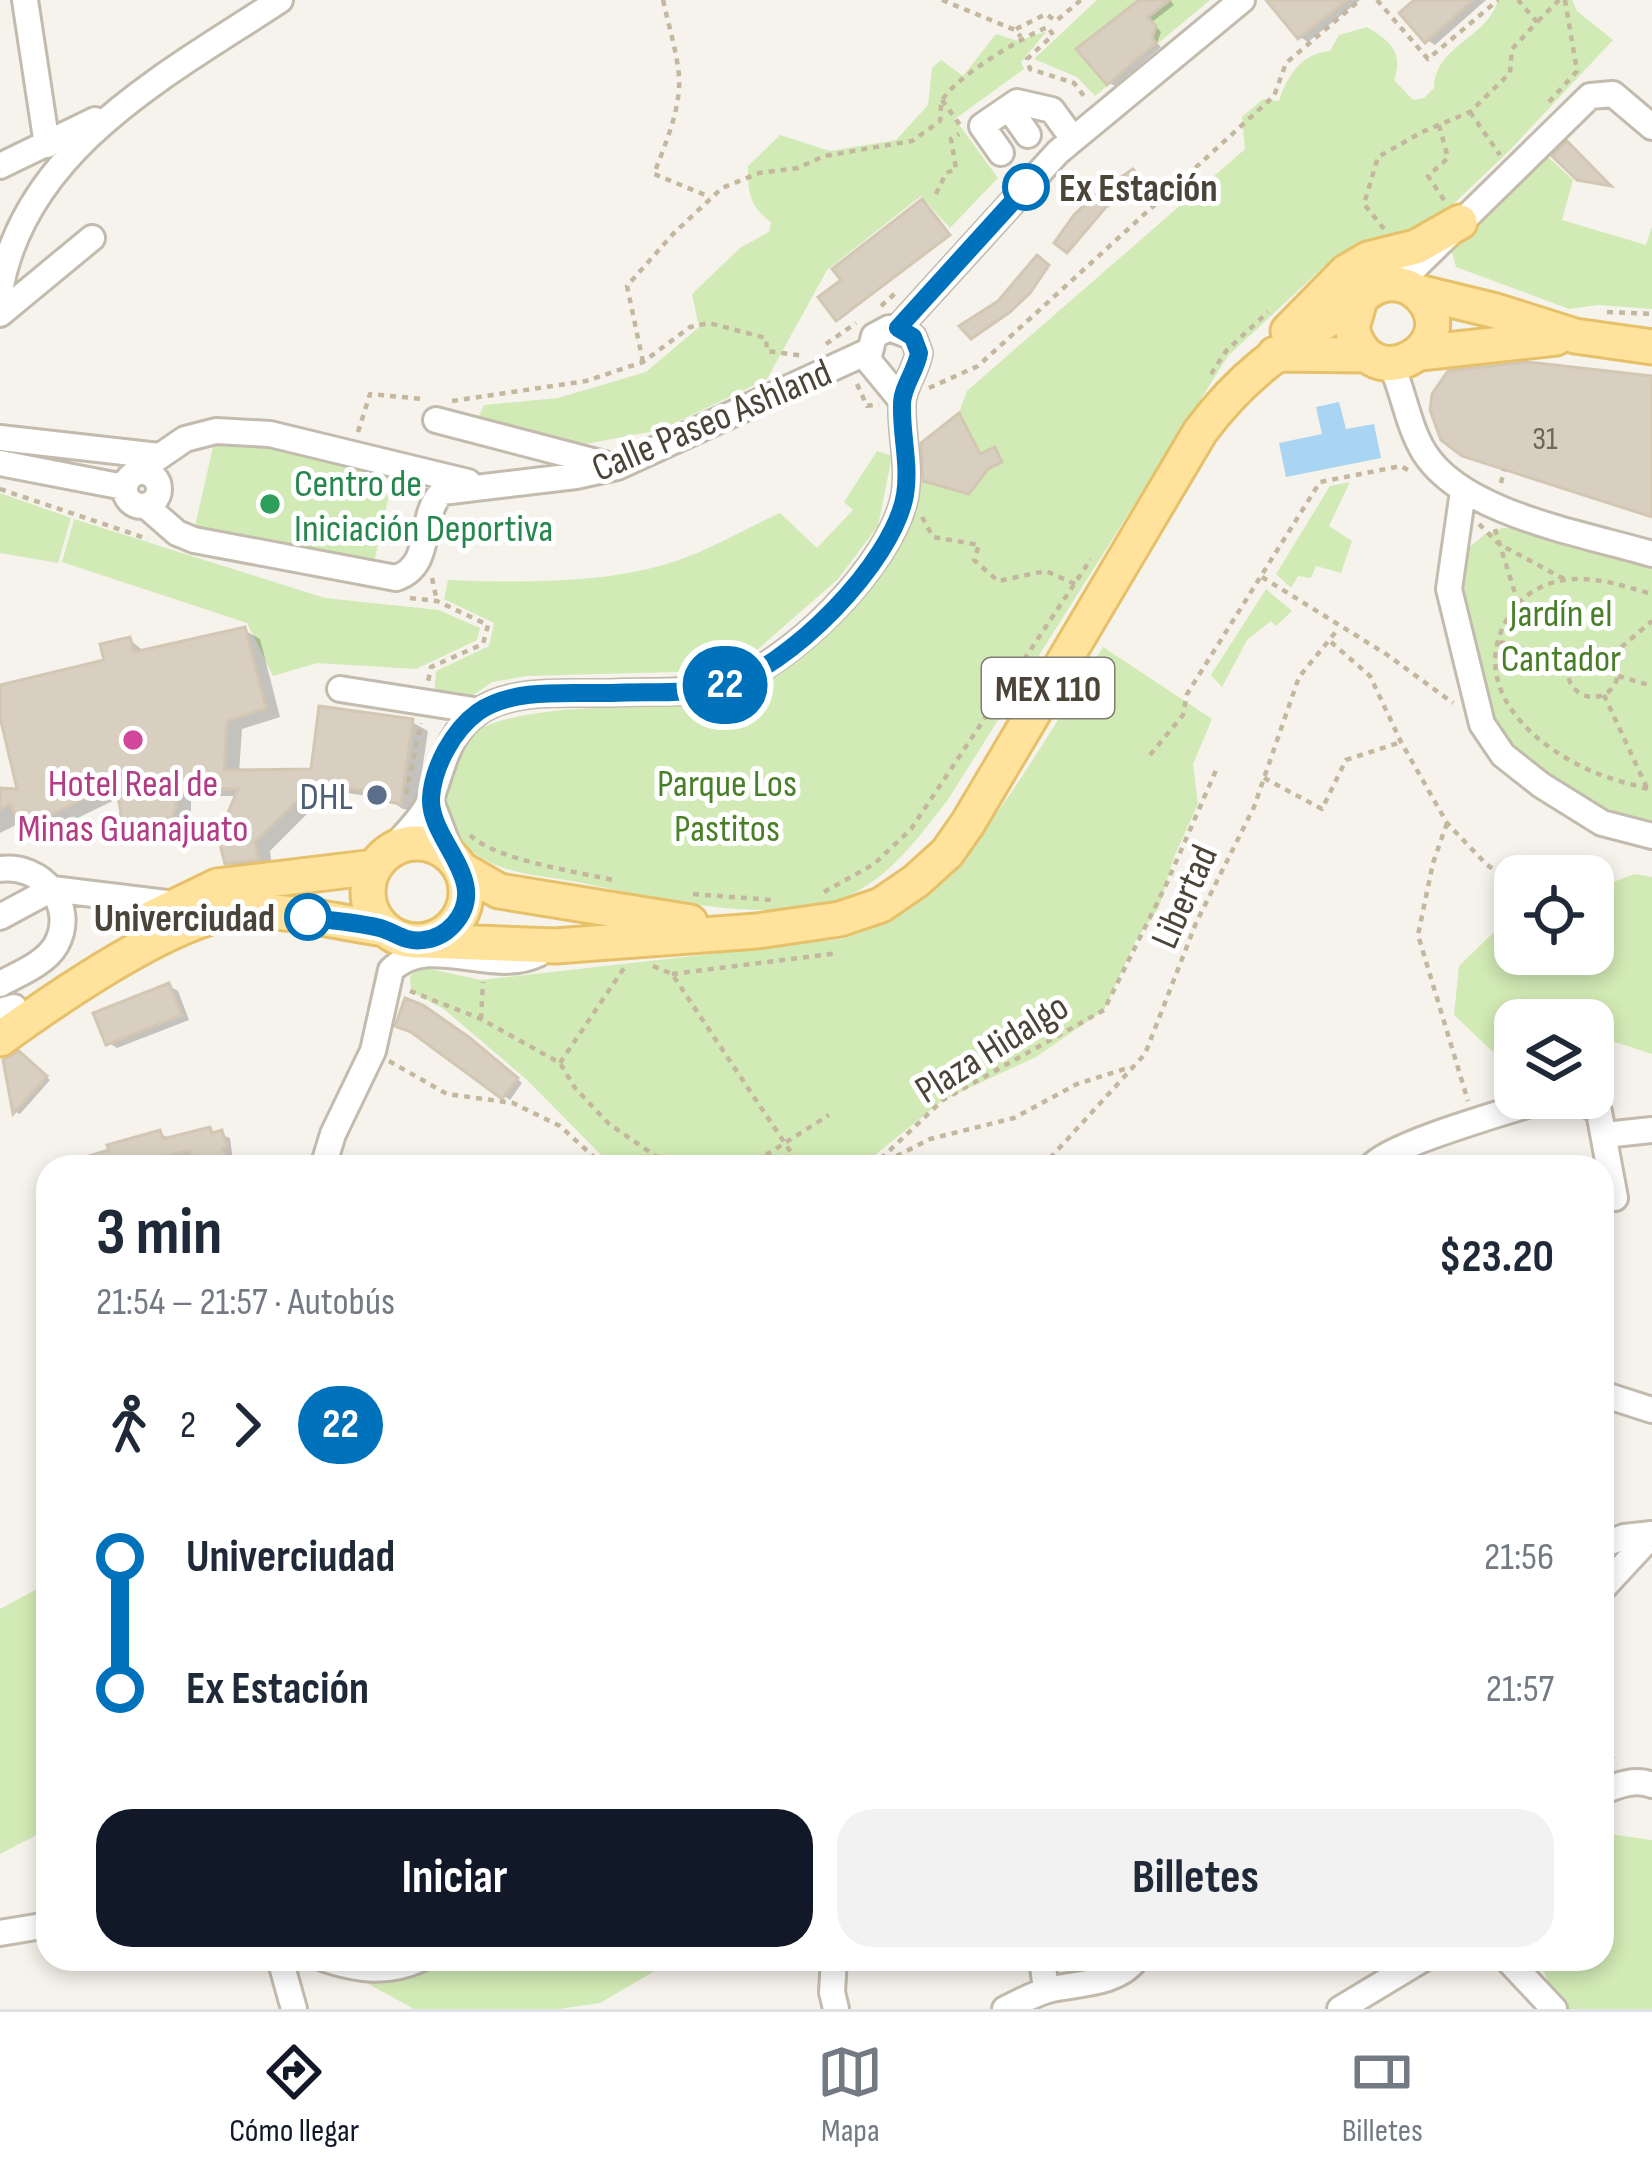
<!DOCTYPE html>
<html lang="es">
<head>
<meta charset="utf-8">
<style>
	:root { --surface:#fff; --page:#f2f2f3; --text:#1f2937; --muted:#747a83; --line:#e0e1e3; --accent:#111827 }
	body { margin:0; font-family:"Sofia Sans Condensed",sans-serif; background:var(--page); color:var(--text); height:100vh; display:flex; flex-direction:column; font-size:45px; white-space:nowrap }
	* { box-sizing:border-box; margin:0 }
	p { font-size:39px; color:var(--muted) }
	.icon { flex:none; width:66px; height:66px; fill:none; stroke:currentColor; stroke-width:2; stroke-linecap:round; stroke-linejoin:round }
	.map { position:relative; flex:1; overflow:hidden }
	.details { position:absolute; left:36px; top:1155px; width:1578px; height:816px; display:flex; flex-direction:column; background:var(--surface); border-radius:36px; box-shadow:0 6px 18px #0003 }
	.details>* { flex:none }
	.badge { padding:0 24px; border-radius:39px; font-size:42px; line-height:78px }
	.buttons { position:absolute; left:1494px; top:855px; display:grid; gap:24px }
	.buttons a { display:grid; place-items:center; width:120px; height:120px; border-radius:24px; background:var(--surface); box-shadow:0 6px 18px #0003; font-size:60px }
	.map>.badge { position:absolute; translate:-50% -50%; box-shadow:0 0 0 6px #fff }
	.legs { display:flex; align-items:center; gap:18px; height:132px; padding:0 60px; font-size:39px }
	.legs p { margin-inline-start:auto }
	.headline { display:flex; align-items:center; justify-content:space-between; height:204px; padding:0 60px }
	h1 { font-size:66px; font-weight:700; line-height:90px }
	.primary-button { display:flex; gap:24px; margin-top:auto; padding:24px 60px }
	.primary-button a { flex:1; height:138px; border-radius:36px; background:var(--accent); color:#fff; font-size:48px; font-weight:700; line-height:138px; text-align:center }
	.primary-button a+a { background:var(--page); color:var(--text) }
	ul { padding:0 60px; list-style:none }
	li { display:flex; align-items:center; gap:42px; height:132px; font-size:45px }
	li i { display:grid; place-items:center; width:18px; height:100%; margin:0 15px; background:currentColor }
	li i::after { content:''; width:30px; height:30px; margin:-15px; border:9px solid; border-radius:50%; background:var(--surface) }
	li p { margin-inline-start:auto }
	li:first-child i { background:linear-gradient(#0000 50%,currentColor 0) }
	li:last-child i { background:linear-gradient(currentColor 50%,#0000 0) }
	.dock { display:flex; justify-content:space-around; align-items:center; height:168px; border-top:3px solid var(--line); background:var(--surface); font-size:33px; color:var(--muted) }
	.dock a { display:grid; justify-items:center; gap:6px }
	.dock .on { color:var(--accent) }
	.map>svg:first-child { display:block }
	.green { fill:#d2eab5 }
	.water { fill:#a9d4f2 }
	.shadow { fill:#0003 }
	.building { fill:#d8cfc1; stroke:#d3c7b4; stroke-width:3 }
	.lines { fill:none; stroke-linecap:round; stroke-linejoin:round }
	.minor-casing { stroke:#c2bbae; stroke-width:30 }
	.major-casing { stroke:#e6c16a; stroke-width:39 }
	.path { stroke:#c4b79f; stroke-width:4.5; stroke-dasharray:6 6; stroke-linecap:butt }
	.minor { stroke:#fff; stroke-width:24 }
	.major { stroke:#ffe39c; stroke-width:33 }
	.line-1-casing { stroke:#fff; stroke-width:27 }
	.line-1 { stroke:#0072bc; stroke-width:18 }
	.stop-1-dot { fill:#fff; stroke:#0072bc; stroke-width:6 }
	.leisure-dot { fill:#2e9e5b; stroke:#fff; stroke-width:4.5 }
	.hotel-dot { fill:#d1479c; stroke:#fff; stroke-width:4.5 }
	.service-dot { fill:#5c6f8a; stroke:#fff; stroke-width:4.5 }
	.labels { text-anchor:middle; stroke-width:10; stroke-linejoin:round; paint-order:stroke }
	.number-label { font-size:33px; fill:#6e675b }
	.shield { fill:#fff; stroke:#817c74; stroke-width:3 }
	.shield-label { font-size:36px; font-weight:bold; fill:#4b4439 }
	.stop-label { font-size:39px; font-weight:bold; fill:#4b4439; stroke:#fff; text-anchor:start }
	.street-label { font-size:39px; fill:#4b4439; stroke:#fff }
	.leisure-label { font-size:39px; fill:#27864d; stroke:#fff; text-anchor:start }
	.park-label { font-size:39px; fill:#4a7f2a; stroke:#fff }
	.hotel-label { font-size:39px; fill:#b23c85; stroke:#fff }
	.service-label { font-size:39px; fill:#4e5e75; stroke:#fff; text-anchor:end }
</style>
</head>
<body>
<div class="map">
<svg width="1652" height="2009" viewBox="0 0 1652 2009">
	<rect width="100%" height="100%" fill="#f6f3ec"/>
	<!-- green -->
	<path class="green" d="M1097,0H1210L1095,96L1077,77L1034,59Z
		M1498,0H1572L1577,11L1613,40L1508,152L1449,208L1408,238L1352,248L1335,256L1228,356L947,801C918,838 887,882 840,899C764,926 654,897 577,882C544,876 509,875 480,857C455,842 450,822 441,797C448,780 454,751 467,738C504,701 656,708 712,704C727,700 742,696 755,688C781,672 869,592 884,567C900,540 905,508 912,478L969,494L988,469L1002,462L980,454L959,413L967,391L1245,149L1242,117L1263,99L1279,101C1287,76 1302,53 1330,51L1339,35L1367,27C1390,41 1404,52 1394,80L1413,100L1424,98L1434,88C1435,45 1487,39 1498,0Z
		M1047,31L1021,62L1024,69L955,119L998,178L950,228L921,196L827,270L767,379L660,430L580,445L476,422L484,405L558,398L646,372L699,327L692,294L740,248L769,232L771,222C749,206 748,192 748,166L780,135L830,151L896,140L928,105L932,68L941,60L963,76L996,34L1018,41Z
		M1545,154L1573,180L1562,220L1646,245L1652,226V309L1598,305L1569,309L1456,267L1451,248Z
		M216,433L394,473L372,571L194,531Z
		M877,451L892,456L878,526L838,579L749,657L713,671L527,676L492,682L469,698L434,695L436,671L489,646L494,623L444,599L448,580C520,583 611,584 679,560C714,548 747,528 780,513L817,548L853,510L844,502Z
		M1350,482L1329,526L1352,541L1341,573L1316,566L1311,578L1298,576L1291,588L1276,574L1330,486Z
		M0,493L71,518L58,563L0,553Z
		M74,519L325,598L439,610L480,628L477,640L416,669L317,663L273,676L247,623L62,562Z
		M1503,528H1517L1652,566V832L1617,821L1515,758L1494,731L1456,592L1465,551L1485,534Z
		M1266,589L1292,611L1276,626L1271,621L1247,640L1222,687L1211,675Z
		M1103,647L1212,719L1193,764L1198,804L1174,857L1159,907L1136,940L1104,1010L1036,1057L943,1100L860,1167H613L526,1079L445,1010L411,991L410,976L421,967L481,980L843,939C866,931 890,923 910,908C981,856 1055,723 1103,647Z
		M1634,874L1652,877V1054L1593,1035V1020H1515V1064L1509,1067L1454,1015L1459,966L1496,930L1515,922V954H1593V890Z
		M48,1583V1829L0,1854V1609Z
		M1602,1833L1652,1840V2009H1559L1539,1959H1602Z
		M323,1959H675L600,2003L559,2009H414Z"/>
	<!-- water -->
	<path class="water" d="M1339,402L1346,429L1374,424L1381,458L1286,477L1279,443L1322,434L1316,407Z"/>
	<!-- shadow -->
	<path class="shadow" d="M1143,0H1170L1174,5L1152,22L1161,32L1157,43L1161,47L1115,86L1109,83Z
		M1280,0H1360L1308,42L1300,37Z
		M1418,0H1486L1435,45L1427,40Z
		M1133,173L1144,184L1107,207L1070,251L1059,243Z
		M923,203L949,236L840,320L822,297L845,281Z
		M244,630L260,639L280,717L242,729L239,773L313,772L412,722L428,731L416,811L403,809L388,799L340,792L339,800L323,798L270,851L272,868L243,871L227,862L239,796H191V816L183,832H134L119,823L124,812L121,797L40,836L22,822L0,833V791L21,792L0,704V688L107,662L130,640L146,653Z
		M169,986L178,991L189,1020L117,1048L109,1043Z
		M417,1033L477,1045L522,1083L510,1100Z
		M24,1058L50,1080L20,1114L16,1112L7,1061Z
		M209,1130L230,1138L234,1167H197L194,1155L163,1163L164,1167H88L160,1133L168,1138Z"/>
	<!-- building -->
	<path class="building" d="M1139,0H1170L1148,17L1156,26L1152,38L1156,43L1107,85L1076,49Z
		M1266,0H1347L1298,39Z
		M1414,0H1473L1425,43L1399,13Z
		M1567,141L1611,186L1577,180L1552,156Z
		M1133,169L1145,182L1106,207L1067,253L1054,243L1074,215L1094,196Z
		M922,199L950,235L836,321L818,297L841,280L832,269Z
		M1037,255L1049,265L1030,293L1010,312L971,339L959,326L998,301Z
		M1528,362L1652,376V517L1462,456L1441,440L1430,410L1432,394L1448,371Z
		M959,413L980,454L995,447L1002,462L988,469L969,494L923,481L921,443Z
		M245,627L266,708L227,721L224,770L311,769L319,706L413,719L401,804L384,801L385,794L325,785L324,794L307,791L255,842L259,860L225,864L218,836L238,789H176V807L168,825H116L121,812L115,784L22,829L10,804L0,809V788L17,789L0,717V685L104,660L100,644L130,637L134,652Z
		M169,983L182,1015L106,1045L93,1013Z
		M405,998L423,1005L470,1038L518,1078L502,1099L411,1032L395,1026Z
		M19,1051L47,1076L13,1114L3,1060Z
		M210,1127L212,1133L222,1130L227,1147L223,1148L227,1163L224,1167H194L190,1150L156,1159L158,1167H68V1162L109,1150L107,1145L160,1130L163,1139Z"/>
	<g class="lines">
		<!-- minor casing -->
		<g class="minor-casing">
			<path id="minor" d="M25,0L47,145
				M1009,108L1028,135
				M1001,153L982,126L1017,102L1052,110L1073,139
				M0,166L95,120
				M1397,285L1590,96L1613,94L1652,127
				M0,290C26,146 170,73 280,0
				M0,314L92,238
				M898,328L1058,152L1242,0
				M1391,364C1404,393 1408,426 1424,452C1462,514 1585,534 1652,554
				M436,420L608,465
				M0,438L159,456
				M0,463L124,487
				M125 489a17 17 0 1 1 34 0a17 17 0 1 1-34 0Z
				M134,474L185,439L216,431L270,434L468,482
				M1463,491L1449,589L1482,724L1503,755L1541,785L1602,823L1652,836
				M146,506L177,533L194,540L396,578C435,565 417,517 442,492L576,476L617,467L867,352
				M340,689L480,711
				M431,801L452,856
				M392,849C405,834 424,816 431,798C444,766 446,735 478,712C513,687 571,694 612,693C647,691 687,694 721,686C787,669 893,563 905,495C910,464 901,435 902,404C902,387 916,371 919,353L913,337L889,328L874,336L868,360L901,400
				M0,869C41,863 78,905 56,945C45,964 18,974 0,984
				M52,889L175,904
				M0,917L52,889
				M0,1011L14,1007
				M1567,1098L1581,1100L1599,1112L1615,1198
				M1605,1135L1652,1130
				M323,1167L333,1134L373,1051L391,970C430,932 491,977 538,954
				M1371,1167C1388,1144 1516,1109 1550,1098
				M1602,1394L1652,1410
				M1602,1545L1624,1537L1652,1534
				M1602,1589L1652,1535
				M1602,1792C1617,1785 1636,1778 1652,1785
				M0,1933L48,1925
				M280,1959L294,2009
				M325,1959C359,1970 387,1974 420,1959
				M834,1959L832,1992L836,2009
				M1042,1959L1046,1990
				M1507,1959L1554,2009
				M1005,2009C1020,2002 1035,1993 1052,1989C1079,1983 1118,1984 1136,1959
				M1340,2009L1423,1959"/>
		</g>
		<!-- major casing -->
		<g class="major-casing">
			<path id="major" d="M1414,291L1496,311L1575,336L1652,347
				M1288,331L1346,272L1368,259L1416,247L1460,222
				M1420,353L1556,338
				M1275,354L1366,355
				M368 892a49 49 0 1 1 98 0a49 49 0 1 1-98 0Z
				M461,869L499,891L690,922
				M151,918L217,886L375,867
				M423,941L555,946L757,931L840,919L881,905L916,881L947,853L968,823L1200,432C1245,371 1286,347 1348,307C1362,298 1372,285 1388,284C1401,283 1414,288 1422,298C1464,346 1370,401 1352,328L1360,300
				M0,1039C54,1000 173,917 236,912C285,908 337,922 385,929"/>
		</g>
		<!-- path -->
		<path class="path" d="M663,0C668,23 675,45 678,68C684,102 666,142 654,174L710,197
			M942,0L1015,30L1021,37
			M1377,0L1428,59L1498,0
			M1538,21L1559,0
			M1016,29L1046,14L1056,21L1081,0
			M942,100L960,125
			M1549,102L1577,71L1565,0
			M1470,112L1500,155
			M1439,125L1448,158L1428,176L1444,200
			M936,194L946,173L956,169L951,139L959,134
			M1384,229L1364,204L1378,157L1422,132L1470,112L1510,73L1512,49L1537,22L1518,0
			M881,306L899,290
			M1607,312L1652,314
			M826,344L856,323
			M643,362L627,286L673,234L722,188L759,173L798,168L824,156L912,141L940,121C941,114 940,107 942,101C953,78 1024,36 1048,27L1053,35L1027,59L1030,69L1074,83L1087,100
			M1211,374L1226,351L1268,312
			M857,384L867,406L879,404
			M929,388L978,366L1274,96L1286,63L1360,0
			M452,401L586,381L643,362L690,327L709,323L766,338L767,351L805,356
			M358,432L370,394L423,399
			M1501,483L1504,470
			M0,489L148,539
			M922,517L933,537L979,545L974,560L998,581L1046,571L1075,584
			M1479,524L1499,544L1564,579
			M1495,529L1518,603C1461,675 1521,739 1589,770C1608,779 1631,784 1652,790
			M1262,577L1386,654L1453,703
			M432,578L437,601
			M410,598L437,601L488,625L483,644L431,667L428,682
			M1518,603C1559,565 1604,580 1652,594
			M1331,642L1370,676L1401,742L1447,823L1487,865L1515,884
			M1500,642L1569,662
			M1568 672a25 25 0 1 1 50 0a25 25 0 1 1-50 0Z
			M1612,655L1652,621
			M1618,676L1652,686
			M1604,695L1647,788
			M1150,755L1183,715L1187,694L1320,482L1401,466L1408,470
			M1264,778L1322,809L1346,760L1401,742
			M406,794L421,723
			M1447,823L1433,863L1418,935L1468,1101
			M470,835C495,860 579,872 617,881
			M824,892L874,864L911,829L1091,559
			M693,894L772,900
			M653,966L672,974L800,1166L796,1167
			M672,974L838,953
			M410,991L481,1019L560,1063L575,1088L609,1124L660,1159L700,1167
			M481,1019L483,982
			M389,1061L447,1094L513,1103L560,1126L605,1167
			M560,1063L624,968
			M720,1167L758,1160L829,1115
			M872,1167L943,1100L1104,1010L1166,885L1217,768
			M875,1167L930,1139L1014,1118L1077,1084L1131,1067
			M1042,1167L1145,1054L1196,923L1254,807L1299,677L1339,628
			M1602,1745L1617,1764"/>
		<!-- minor -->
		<use href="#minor" class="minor"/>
		<!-- major -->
		<use href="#major" class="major"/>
	</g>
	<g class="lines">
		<!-- line-1 casing -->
		<g class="line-1-casing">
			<path id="line-1" d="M308,917C331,921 357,922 380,928C395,932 406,943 423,940C435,939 446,933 454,924C492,881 429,841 431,798C433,767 453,730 478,712C514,687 571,694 612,693C647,691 687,695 722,686C788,669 893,563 905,495C910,464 901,435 902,404C902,387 916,371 919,353L913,337L898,328L1026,187"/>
		</g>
		<!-- line-1 -->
		<use href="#line-1" class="line-1"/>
	</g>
	<!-- markers -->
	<g class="stop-1-dot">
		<circle cx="1026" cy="187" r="21"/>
		<circle cx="308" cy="917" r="21"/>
	</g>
	<circle class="leisure-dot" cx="270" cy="504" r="12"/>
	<circle class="hotel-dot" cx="133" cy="740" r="12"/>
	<circle class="service-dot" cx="377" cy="795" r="12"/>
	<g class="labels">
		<!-- number labels -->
		<g class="number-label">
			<text x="1545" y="449">31</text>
		</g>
		<!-- shield labels -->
		<rect class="shield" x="982" y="658" width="132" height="60" rx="9"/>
		<g class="shield-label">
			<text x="1048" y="701">MEX 110</text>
		</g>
		<!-- stop labels -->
		<g class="stop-label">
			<text x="1059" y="201">Ex Estación</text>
			<text x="275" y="931" text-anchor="end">Univerciudad</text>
		</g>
		<!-- street labels -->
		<g class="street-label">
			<text transform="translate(711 419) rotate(-23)" y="14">Calle Paseo Ashland</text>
			<text transform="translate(1183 896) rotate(-66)" y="14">Libertad</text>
			<text transform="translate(991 1047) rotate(-32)" y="14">Plaza Hidalgo</text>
		</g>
		<!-- leisure labels -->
		<g class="leisure-label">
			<text x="294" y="496">Centro de<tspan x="294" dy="45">Iniciación Deportiva</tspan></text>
		</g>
		<!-- park labels -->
		<g class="park-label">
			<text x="1561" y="626">Jardín el<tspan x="1561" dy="45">Cantador</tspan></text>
			<text x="727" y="796">Parque Los<tspan x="727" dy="45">Pastitos</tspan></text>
		</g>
		<!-- hotel labels -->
		<g class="hotel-label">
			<text x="133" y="796">Hotel Real de<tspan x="133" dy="45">Minas Guanajuato</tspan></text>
		</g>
		<!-- service labels -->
		<g class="service-label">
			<text x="353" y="809">DHL</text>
		</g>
	</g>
</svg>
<div class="buttons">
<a><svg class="icon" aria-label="locate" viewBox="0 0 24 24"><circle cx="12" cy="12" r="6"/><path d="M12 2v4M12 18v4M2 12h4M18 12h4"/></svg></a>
<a><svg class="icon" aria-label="layers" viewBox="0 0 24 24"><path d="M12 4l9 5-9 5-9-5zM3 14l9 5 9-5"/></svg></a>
</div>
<b class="badge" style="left:725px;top:685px;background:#0072bc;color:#fff">22</b>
<section class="details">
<div class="headline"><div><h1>3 min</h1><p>21:54 – 21:57 · Autobús</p></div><b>$23.20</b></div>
<div class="legs"><svg class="icon" aria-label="walk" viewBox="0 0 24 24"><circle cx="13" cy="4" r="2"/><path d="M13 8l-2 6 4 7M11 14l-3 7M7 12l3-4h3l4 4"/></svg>2<svg class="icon" aria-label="forward" viewBox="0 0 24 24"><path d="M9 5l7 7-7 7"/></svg><b class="badge" style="background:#0072bc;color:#fff">22</b></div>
<ul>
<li><i style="color:#0072bc"></i><b>Univerciudad</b><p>21:56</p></li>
<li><i style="color:#0072bc"></i><b>Ex Estación</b><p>21:57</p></li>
</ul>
<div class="primary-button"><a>Iniciar</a><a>Billetes</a></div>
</section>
</div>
<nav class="dock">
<a class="on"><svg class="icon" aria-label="directions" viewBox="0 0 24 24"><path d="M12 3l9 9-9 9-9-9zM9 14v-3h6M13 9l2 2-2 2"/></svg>Cómo llegar</a>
<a><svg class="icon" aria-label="map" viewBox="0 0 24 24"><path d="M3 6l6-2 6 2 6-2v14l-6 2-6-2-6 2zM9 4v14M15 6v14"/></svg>Mapa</a>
<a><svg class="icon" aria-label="tickets" viewBox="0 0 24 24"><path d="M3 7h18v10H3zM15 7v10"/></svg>Billetes</a>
</nav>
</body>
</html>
